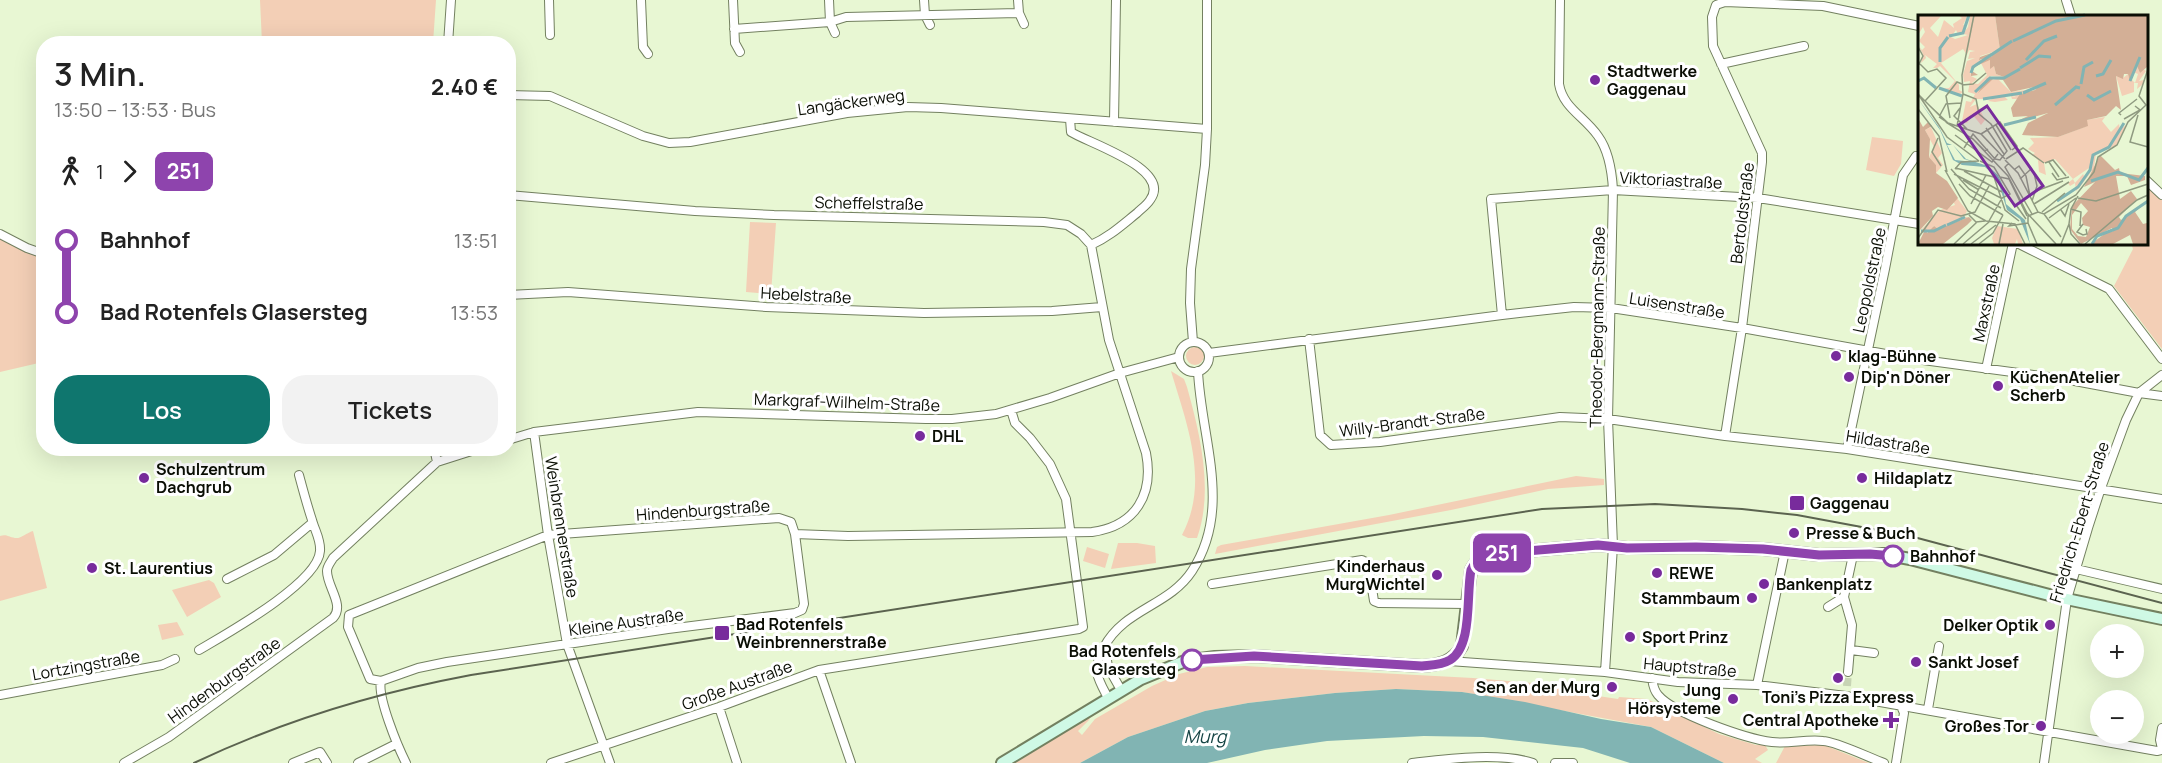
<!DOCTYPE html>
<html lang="de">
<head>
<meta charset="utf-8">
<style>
	:root { --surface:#fff; --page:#f2f2f2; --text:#222; --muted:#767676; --accent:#0f766e }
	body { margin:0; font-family:Manrope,sans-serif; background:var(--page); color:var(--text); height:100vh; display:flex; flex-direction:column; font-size:22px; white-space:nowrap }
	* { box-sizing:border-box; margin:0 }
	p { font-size:20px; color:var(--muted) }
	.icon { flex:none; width:33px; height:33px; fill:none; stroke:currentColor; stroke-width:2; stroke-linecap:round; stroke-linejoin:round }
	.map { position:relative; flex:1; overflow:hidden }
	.sheet { position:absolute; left:36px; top:36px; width:480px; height:420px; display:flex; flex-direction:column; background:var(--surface); border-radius:24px; box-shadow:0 6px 24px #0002 }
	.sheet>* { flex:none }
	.badge { padding:0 12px; border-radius:9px; font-size:21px; line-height:39px }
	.tools { position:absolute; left:2090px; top:624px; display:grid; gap:12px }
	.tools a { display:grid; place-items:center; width:54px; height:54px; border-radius:50%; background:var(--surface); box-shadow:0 6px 24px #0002; font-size:30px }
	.map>.badge { position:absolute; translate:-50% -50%; box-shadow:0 0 0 3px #fff }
	.legs { display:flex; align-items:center; gap:9px; height:66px; padding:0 18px; font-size:20px }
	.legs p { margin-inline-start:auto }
	.overview { display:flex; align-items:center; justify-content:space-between; height:102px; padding:0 18px }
	h1 { font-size:33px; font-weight:600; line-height:45px }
	.primary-button { display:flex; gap:12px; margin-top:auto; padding:12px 18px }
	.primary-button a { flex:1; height:69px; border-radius:24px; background:var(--accent); color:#fff; font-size:24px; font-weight:600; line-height:69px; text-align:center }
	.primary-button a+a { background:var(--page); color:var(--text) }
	ul { padding:0 18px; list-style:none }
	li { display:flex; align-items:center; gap:21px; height:72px; font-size:22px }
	li i { display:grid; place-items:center; width:9px; height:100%; margin:0 8px; background:currentColor }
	li i::after { content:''; width:15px; height:15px; margin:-8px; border:4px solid; border-radius:50%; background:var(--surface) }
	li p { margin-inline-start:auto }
	li:first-child i { background:linear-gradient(#0000 50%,currentColor 0) }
	li:last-child i { background:linear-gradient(currentColor 50%,#0000 0) }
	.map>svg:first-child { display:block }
	.green { fill:#f3cfb6 }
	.water { fill:#81b4b3 }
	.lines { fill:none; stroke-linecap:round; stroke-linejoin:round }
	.street-tunnel { stroke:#c7d4b4; stroke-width:8; stroke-dasharray:8 4; stroke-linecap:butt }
	.street-casing { stroke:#738060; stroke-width:10 }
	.secondary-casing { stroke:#738060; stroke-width:14 }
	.street { stroke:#fff; stroke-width:8 }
	.secondary { stroke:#cff9e5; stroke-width:10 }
	.rail { stroke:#5b634f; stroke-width:2 }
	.line-1-casing { stroke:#fff; stroke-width:14 }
	.line-1 { stroke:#8e44ad; stroke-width:9 }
	.poi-dot { fill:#782b9c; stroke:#fff; stroke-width:2 }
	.stop-1-dot { fill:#fff; stroke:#8e44ad; stroke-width:3 }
	.labels { text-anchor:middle; stroke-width:6; stroke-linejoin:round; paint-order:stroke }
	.poi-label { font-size:16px; font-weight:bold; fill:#0a0e04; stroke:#fff; text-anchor:start }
	.street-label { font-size:16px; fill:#0a0e04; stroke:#fff }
	.stop-label { font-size:16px; font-weight:bold; fill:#0a0e04; stroke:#fff; text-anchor:start }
	.water-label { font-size:18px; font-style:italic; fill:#164545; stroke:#fff }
	.inset-river { fill:none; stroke:#81b4b3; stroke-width:3 }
	.inset-road { fill:none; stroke:#8f9a80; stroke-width:1.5 }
	.view { fill:#782b9c; fill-opacity:0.15; stroke:#782b9c; stroke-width:3 }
	.inset-edge { fill:none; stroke:#0a0e04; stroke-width:3 }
</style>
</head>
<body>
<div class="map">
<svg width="2162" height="763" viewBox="0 0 2162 763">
	<rect width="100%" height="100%" fill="#e8f7d3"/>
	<!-- green -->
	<path class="green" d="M260,0H436L433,43H262Z
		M1872,137L1903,141L1901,164L1894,176L1866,170Z
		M2148,188L2162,198V349L2114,286L2133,249L2131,243H2146V190Z
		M750,222L776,223L771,294L746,292Z
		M0,237L44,260L43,362L0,372Z
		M1186 356a9 9 0 1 1 18 0a9 9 0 1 1-18 0Z
		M1171,371L1184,379L1187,387C1200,434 1214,490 1197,538H1188L1182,535C1210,482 1187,425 1171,371Z
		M1576,476L1604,479V485L1548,489L1451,510L1215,554L1217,547L1221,545L1389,515Z
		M33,531L47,588L0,601V536C7,534 8,537 15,538C21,539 26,533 33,531Z
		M1118,543H1137L1155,546L1156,563L1111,569Z
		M1087,547L1109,554L1105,568L1083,561Z
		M209,580L214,583L221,597L187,617L172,590Z
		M177,622L184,635L162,640L158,625Z
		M1245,666L1473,678L1591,688V694H1598V696L1618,699L1619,697L1647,699L1719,734L1756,745H1765L1768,750L1755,759L1762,763H1724L1651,727L1462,692L1396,689L1335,693L1248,703L1205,711L1128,737L1080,763H1015L1090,717L1089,720L1078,731L1082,735L1095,719L1152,686L1179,674L1207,667Z
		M1819,745H1824L1869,763H1776L1785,746Z"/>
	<!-- water -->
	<path class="water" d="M1396,689L1462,692L1525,702L1601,719L1651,727L1724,763H1630L1583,748L1483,737L1424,736L1327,741L1265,750L1207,763H1080L1128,737L1205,711L1248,703L1335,693Z"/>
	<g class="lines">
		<!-- street-tunnel -->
		<path class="street-tunnel" d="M1847,686L1848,672"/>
		<!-- street casing -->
		<g class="street-casing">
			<path id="street" d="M549,0L550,35
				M641,0L643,47L648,54
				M733,0L735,43L740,52
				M829,0L830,22L835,33
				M924,0L925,15L930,25
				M1018,0L1019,13L1024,24
				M1560,0L1559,84C1563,108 1584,116 1598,136C1609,151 1612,172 1613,190L1608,419L1613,546L1605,672
				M2066,0L2071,16
				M734,29L830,22L846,17L1019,13
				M448,44L451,0
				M1721,64L1804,46
				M508,95L550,96L643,136L669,143L690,142L847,113L908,107L941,108L1207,129
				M1070,119L1071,132C1088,143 1173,169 1150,200C1147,205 1141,209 1137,213C1122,225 1109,237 1091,245
				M1114,122L1116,0
				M2146,180L2162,195
				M0,234L27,248L44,254
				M2017,243L2109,289L2162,359
				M508,295L568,292L766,307L924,313L1052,311L1102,307
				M1502,315L1491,199L1613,190L1758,198L1919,224
				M1309,339L1320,435L1331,445L1380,442L1560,417L1608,419L1725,436L1847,449L2162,499
				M1193,342L1190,303L1191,269L1205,165L1207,129V0
				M1179 357a15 15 0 1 1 30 0a15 15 0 1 1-30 0Z
				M1209,353L1502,315L1574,307L1611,308L1742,328L1908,358L2064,379L2139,393L2162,396
				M1986,369L2013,243
				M534,432L548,535L567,644L610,763
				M1725,436L1742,328L1762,162V153L1713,46L1712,17L1716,5L1725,2L1823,6L1919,26
				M508,440L534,432L698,412L926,419H952L996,414L1050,398L1120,373L1179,357
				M434,448L437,462
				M1847,449L1885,269L1903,175L1916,156
				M2076,569L2162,589
				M227,579L274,555L312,523
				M1212,584L1362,560L1368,563L1374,601L1379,603L1468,604
				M1844,597L1852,625L1848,672
				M1828,607L1844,597L1853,555
				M1105,647L1108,667L1121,690
				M199,650C226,634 318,583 320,551C321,540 315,531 312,520C307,505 303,490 299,475
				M1851,650L1874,653
				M1449,661L1605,672L1678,682L1757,685L1846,696L2157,751L2162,750
				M819,670L851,763
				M1652,678C1653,684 1653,689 1658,695C1674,714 1747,739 1772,742C1789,744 1806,739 1823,741C1835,741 1870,758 1884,763
				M381,681L418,668L447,662L668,629L795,613L802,610L804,604L795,534
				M1757,685L1785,551
				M0,695L162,665L175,659
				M1108,698C1104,690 1099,682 1097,673C1096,664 1100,656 1104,647C1124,609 1169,606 1192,571C1233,508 1201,439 1198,371
				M719,707L737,763
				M1928,709L1939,646
				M2162,728L2160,740L2162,749
				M124,763L169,737L333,618C345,605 327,587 327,571C327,566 331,562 333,558L437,462L481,448
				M293,763L320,752L327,763
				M358,763L396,744
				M406,763C398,747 377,697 381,681L370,679L348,627L349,615L548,535L779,518L791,522L795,534L848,536L1092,532C1136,526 1154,494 1146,453L1109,340L1091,245L1081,234L1067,225L1044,222L774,215L695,211L508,195
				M551,763L719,707L819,670L1079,629L1083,627L1066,499L1050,464L1030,438L1015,423L1011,410
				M1412,763C1447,759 1500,752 1533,763
				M1555,763H1573
				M1896,763L1904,713L1901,706
				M2044,763L2067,599L2088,528L2101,488L2126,420L2139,393L2162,375"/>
		</g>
		<!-- secondary casing -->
		<g class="secondary-casing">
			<path id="secondary" d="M1002,763L1141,679L1185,661L1215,657L1254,656L1422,666C1439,665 1453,662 1462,646L1471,570C1476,560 1481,557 1491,554L1598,545L1627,548L1696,547L1763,549L1819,555L1883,554L1910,559L2057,597L2162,619"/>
		</g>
		<!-- street -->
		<use href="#street" class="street"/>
		<!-- secondary -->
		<use href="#secondary" class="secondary"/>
		<!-- rail -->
		<path class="rail" d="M194,763C282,721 375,693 471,675L1542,509L1655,504L1742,509L1797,515L1910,536L2162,603"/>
	</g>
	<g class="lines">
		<!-- line-1 casing -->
		<g class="line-1-casing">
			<path id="line-1" d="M1192,660L1254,656L1422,666C1431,665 1442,665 1450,660C1473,646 1466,595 1471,570C1476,560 1481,557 1491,554L1598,545L1627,548L1696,547L1763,549L1819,555L1870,554L1893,556"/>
		</g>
		<!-- line-1 -->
		<use href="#line-1" class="line-1"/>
	</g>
	<!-- markers -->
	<g class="poi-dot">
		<circle cx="1595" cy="80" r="6"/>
		<circle cx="1836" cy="356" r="6"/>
		<circle cx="1849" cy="377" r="6"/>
		<circle cx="1998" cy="386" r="6"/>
		<circle cx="920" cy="436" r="6"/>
		<circle cx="144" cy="478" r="6"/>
		<circle cx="1862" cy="478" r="6"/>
		<rect x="1789" y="495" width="16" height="16" rx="3"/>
		<circle cx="1794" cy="533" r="6"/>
		<circle cx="92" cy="568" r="6"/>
		<circle cx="1657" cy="573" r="6"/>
		<circle cx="1437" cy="575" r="6"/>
		<circle cx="1764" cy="584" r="6"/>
		<circle cx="1752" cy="598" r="6"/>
		<circle cx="2050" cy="625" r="6"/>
		<rect x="714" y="625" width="16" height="16" rx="3"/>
		<circle cx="1630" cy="637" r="6"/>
		<circle cx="1916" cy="662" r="6"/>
		<circle cx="1838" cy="678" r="6"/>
		<circle cx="1612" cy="687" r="6"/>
		<circle cx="1733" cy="699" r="6"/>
		<path d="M1888 711h6v6h6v6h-6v6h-6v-6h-6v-6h6z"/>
		<circle cx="2041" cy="726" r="6"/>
	</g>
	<g class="stop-1-dot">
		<circle cx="1893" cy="556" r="10"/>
		<circle cx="1192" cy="660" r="10"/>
	</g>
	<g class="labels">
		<!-- poi labels -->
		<g class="poi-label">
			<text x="1607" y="77">Stadtwerke<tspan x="1607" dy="18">Gaggenau</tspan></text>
			<text x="1848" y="362">klag-Bühne</text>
			<text x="1861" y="383">Dip'n Döner</text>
			<text x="2010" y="383">KüchenAtelier<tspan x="2010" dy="18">Scherb</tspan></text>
			<text x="932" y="442">DHL</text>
			<text x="156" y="475">Schulzentrum<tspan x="156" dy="18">Dachgrub</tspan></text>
			<text x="1874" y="484">Hildaplatz</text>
			<text x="1810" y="509">Gaggenau</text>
			<text x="1806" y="539">Presse &amp; Buch</text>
			<text x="1425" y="572" text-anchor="end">Kinderhaus<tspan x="1425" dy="18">MurgWichtel</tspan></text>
			<text x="104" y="574">St. Laurentius</text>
			<text x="1669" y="579">REWE</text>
			<text x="1776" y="590">Bankenplatz</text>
			<text x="1740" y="604" text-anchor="end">Stammbaum</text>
			<text x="736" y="630">Bad Rotenfels<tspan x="736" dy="18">Weinbrennerstraße</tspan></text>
			<text x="2038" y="631" text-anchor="end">Delker Optik</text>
			<text x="1642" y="643">Sport Prinz</text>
			<text x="1928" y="668">Sankt Josef</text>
			<text x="1600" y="693" text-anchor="end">Sen an der Murg</text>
			<text x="1721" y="696" text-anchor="end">Jung<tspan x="1721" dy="18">Hörsysteme</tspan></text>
			<text x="1838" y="703" text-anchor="middle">Toni's Pizza Express</text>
			<text x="1879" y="726" text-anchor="end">Central Apotheke</text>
			<text x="2029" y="732" text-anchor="end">Großes Tor</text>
		</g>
		<!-- street labels -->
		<g class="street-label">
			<text transform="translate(851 102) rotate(-8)" y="6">Langäckerweg</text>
			<text transform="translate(1671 180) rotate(3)" y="6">Viktoriastraße</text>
			<text transform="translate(869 203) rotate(1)" y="6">Scheffelstraße</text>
			<text transform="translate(1742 213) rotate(-83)" y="6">Bertoldstraße</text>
			<text transform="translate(1869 280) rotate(-78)" y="6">Leopoldstraße</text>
			<text transform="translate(806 295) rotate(3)" y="6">Hebelstraße</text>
			<text transform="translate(1986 303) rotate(-78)" y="6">Maxstraße</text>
			<text transform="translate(1677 305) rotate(9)" y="6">Luisenstraße</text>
			<text transform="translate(1597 327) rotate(-89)" y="6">Theodor-Bergmann-Straße</text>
			<text transform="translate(847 402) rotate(2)" y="6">Markgraf-Wilhelm-Straße</text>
			<text transform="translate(1412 422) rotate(-7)" y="6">Willy-Brandt-Straße</text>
			<text transform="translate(1888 442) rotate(9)" y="6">Hildastraße</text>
			<text transform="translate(703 510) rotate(-4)" y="6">Hindenburgstraße</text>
			<text transform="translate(2079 522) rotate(-73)" y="6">Friedrich-Ebert-Straße</text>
			<text transform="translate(562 527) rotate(81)" y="6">Weinbrennerstraße</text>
			<text transform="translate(626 622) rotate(-8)" y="6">Kleine Austraße</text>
			<text transform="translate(86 665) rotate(-10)" y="6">Lortzingstraße</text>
			<text transform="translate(1690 667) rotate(5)" y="6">Hauptstraße</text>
			<text transform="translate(224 680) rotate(-36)" y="6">Hindenburgstraße</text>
			<text transform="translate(737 685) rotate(-20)" y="6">Große Austraße</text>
		</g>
		<!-- stop labels -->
		<g class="stop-label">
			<text x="1910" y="562">Bahnhof</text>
			<text x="1176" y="657" text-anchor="end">Bad Rotenfels<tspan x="1176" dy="18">Glasersteg</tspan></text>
		</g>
		<!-- water labels -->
		<g class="water-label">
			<text x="1205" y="743">Murg</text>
		</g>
	</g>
	<!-- overview -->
	<g transform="translate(1918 15)">
		<rect width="230" height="230" fill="#e8f7d3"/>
		<path d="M0,0L17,1L19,0H33L23,1L12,13L20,22L26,5L36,13L35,9L44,3L40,0H50L45,10L49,9L45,17L40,19L38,15L33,22L37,24L50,20L45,19L50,12L52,0H77L82,35L62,41V45L74,42L52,54L53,61L59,64L54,68L60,69L69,60L63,48L72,45V52L76,51L78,59L86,62L73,61L66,71L71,65L80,64L93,77L122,73L102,79L100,84H94L93,81L98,82L93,79L85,80L90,85L77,87L70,86L74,84H58L52,92L59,89L67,105L63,110L54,99L49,108L44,106L48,86L53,87L57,79L50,77L52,66L46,67L45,60L49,46L57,43L50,44L52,37L57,36L51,35L49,40L45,34L23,48L41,70V75L45,77L41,80L20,74L31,73L37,66L22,51L19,53H15L19,49L7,40L8,43L3,48L5,39L0,30L4,35L7,32L1,26L7,17L5,12L0,20ZM219,51L222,58L225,54L228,56L221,66L226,65L225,69L219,74L220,68H216V77L204,81L198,61L205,63L210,59L212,67L213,64L217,68L220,59L215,57ZM187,102L184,106L193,117L201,109L202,115L208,110L198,131L178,138L176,153L162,172L158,176L157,168L165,159L167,163L171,158V153L155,164L157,168L152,171L150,168L155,164L137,144L126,148L128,160L121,157L120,145L114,140L117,138L110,134L116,128L112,123L140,122L169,111L168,105ZM13,112L24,138L20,143L25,150L18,158V150L11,142L16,132L7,115ZM39,183L49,196L46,202H51L20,214L15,211V220L4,214L22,195L37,190L35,186ZM79,211L100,214L105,229H100L99,224L97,229H76L74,223Z" fill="#f3cfb6"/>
		<path d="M77,0H229V52L222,58L219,51L212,67L210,59H206L205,64L198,61L203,95L198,91L188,101L169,105L170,111L140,122L104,120L110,108L130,98L95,108L110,101L95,102L93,93L102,79L117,75L121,71L93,77L85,65L75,64L60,78L69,63L86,62L78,59L76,51L72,54V45L58,51L54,56L60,60L53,61V54L55,51L74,41L61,45L62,42L82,35ZM0,103L5,112L10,107L14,111L7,115L12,124L11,142L18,150V158L29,166L40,183L29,195L20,192L14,196L15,201L2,215ZM182,140L197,155L201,153L202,158L227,161V165L213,170L209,161H198L202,184L213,176L219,184L201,202L203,205L229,186L217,197L225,209L229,208V229H215L212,220L195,229H173L193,214L195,217L194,213L163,229L152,214L154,191L177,167L166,172ZM163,188L170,196L164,203L165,210L172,212L168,222L160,221L154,214V200ZM51,202L54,205L49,210L25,229H0L8,213L9,218L16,211L20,214Z" fill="#d3af96" fill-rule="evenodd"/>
		<path d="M0,84L21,112L29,128L34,130H29L37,145L56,147L46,144L35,130L48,144L70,151L80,160L85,171L88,189L107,205L112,229L102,204L89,195L79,163L67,152L44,150L35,145L22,115Z" fill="#81b4b3"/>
		<path class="inset-river" d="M31,21L45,18L51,0M95,26L138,6L167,0M108,45L126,26L139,21M22,47V33L30,22M102,53L121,41L133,42M53,58L55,52L94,26M178,61L185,59L193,45M0,66L6,63L18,73M212,66L222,42M163,69L166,52L175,47M21,73L44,81M57,77L72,63H86L102,54M105,78L128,68M169,80L176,85L193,76M65,84L104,78M137,90L158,72L162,73M86,110L118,102M173,166L200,157L221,165L230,153M139,186L160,172L172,155L175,140L191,132L206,108M29,210L47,202M3,216H16L28,210M174,229L179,221L200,213L208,201L230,186"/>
		<path class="inset-road" d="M0,32L5,41L0,51M2,49L10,57L19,54L28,63L7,86M44,70L55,69L68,58M0,79L29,122L61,146M0,79L29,108L55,124L90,161L109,198L138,229M45,79L58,84L61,99L73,109M12,91L30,108L39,111M42,93L36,101L49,114M0,94L21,121L29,157M22,100L28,89L43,88M203,100L201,98L219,84M220,100L212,127L230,132M21,102L42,116M32,103L28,81L39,67L44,69M206,104L222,95L217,91M73,109L89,136L82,145L77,144M78,110L93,135M39,111L45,79L44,60L56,0M39,111L63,119L87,144M68,113L86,139M63,119L82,107L99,131L94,135M37,120L74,147L80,139M20,123L14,137L23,151M54,123L67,136L70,134M46,133L55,119L77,144M88,144L105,133L126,148M87,145L100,158L120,197M62,146L76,152L92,179L84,183L71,206M131,147L141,162M91,148L87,152L114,199M127,148L135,145L148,161M37,153L76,162L83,183M33,154L51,174L83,193M37,154L43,147L61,146M97,154L101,151L108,161L112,181M27,155L50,196L68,206L97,209L107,229M46,156L84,177M134,158L139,165L151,162M36,159L83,183L87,195L101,206M82,162L91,164L109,201M102,164L113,154L116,158L119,171L114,186M45,165L61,175M41,169L52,181L85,200M118,176L145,166M160,181L153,194L151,209L153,219L162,229M160,183L178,186L230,169M53,189L68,160M116,189L151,167M101,194L98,190L108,204M153,194L163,197L162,211M143,195L147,201L151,189M124,197L147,178M126,199L143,222M51,200L58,207L67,206M131,203L158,183M94,208L91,211L110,208V201L120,197L126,199L158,180L176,157L180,142L199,130L210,107L228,90L221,81L230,54M110,208L119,229M165,209L159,217L165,220L169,219L168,214M0,223L20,195L43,201L57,197L71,171M36,229L59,207M45,229L71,207M53,229L78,210M61,229L75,218L85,200M81,229L85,209M143,229L151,209M167,229L219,185L230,180"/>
		<path class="view" d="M69,91L125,171L97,191L41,110Z"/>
		<rect width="230" height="230" class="inset-edge"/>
	</g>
</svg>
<div class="tools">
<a>+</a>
<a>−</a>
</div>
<b class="badge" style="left:1502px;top:553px;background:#8e44ad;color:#fff">251</b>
<section class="sheet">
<div class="overview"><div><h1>3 Min.</h1><p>13:50 – 13:53 · Bus</p></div><b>2.40 €</b></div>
<div class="legs"><svg class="icon" aria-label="walk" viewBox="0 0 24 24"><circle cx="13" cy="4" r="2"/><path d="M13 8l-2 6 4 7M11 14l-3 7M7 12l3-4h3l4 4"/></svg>1<svg class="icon" aria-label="forward" viewBox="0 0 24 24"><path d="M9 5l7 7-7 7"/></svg><b class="badge" style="background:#8e44ad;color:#fff">251</b></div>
<ul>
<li><i style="color:#8e44ad"></i><b>Bahnhof</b><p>13:51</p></li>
<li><i style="color:#8e44ad"></i><b>Bad Rotenfels Glasersteg</b><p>13:53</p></li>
</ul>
<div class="primary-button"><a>Los</a><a>Tickets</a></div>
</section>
</div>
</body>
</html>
